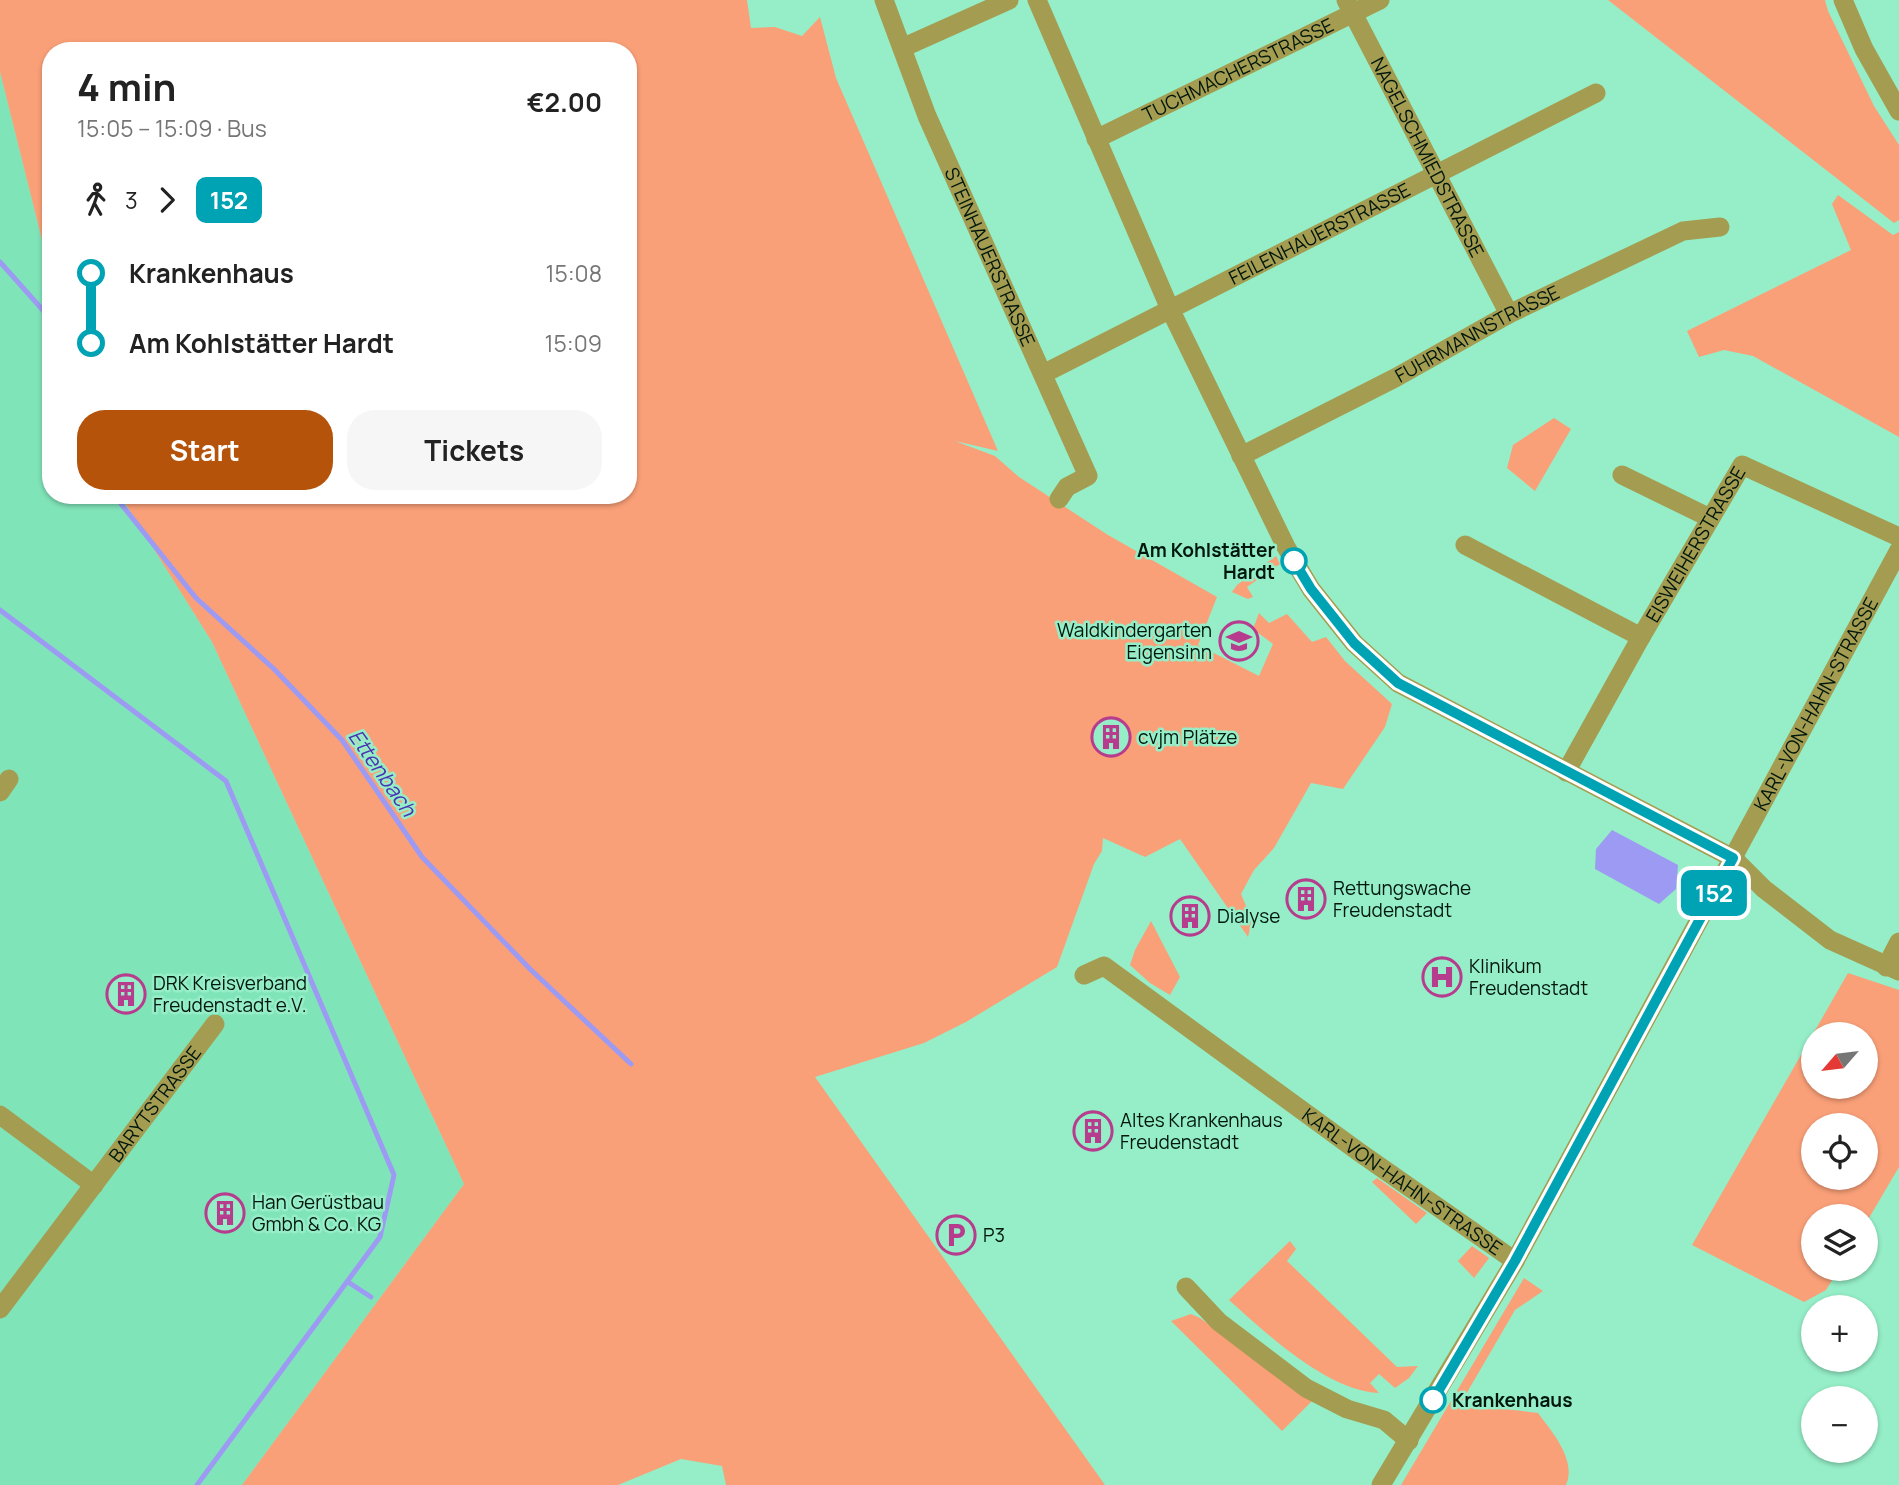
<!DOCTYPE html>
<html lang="en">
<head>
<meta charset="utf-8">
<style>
	:root { --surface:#fff; --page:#f6f6f6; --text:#222; --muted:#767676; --accent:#b45309 }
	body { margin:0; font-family:Manrope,sans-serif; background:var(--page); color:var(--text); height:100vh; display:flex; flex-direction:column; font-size:26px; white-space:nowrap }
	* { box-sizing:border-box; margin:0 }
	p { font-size:23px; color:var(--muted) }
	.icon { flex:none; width:38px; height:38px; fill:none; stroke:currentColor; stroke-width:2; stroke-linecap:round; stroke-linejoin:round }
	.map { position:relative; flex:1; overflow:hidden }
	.drawer { position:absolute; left:42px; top:42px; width:595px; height:462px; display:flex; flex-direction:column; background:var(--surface); border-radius:28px; box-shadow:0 2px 5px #0004 }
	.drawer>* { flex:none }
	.badge { padding:0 14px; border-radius:10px; font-size:24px; line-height:46px }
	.needle { width:46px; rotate:242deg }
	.controls { position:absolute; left:1801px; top:1022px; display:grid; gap:14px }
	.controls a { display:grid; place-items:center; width:77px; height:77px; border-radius:50%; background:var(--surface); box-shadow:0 2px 5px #0004; font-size:35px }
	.map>.badge { position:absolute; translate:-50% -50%; box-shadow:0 0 0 4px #fff }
	.legs { display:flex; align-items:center; gap:10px; height:77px; padding:0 35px; font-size:23px }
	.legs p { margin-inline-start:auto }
	.headline { display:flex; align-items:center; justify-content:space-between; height:119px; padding:0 35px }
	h1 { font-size:38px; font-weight:700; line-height:52px }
	.primary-button { display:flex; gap:14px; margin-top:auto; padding:14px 35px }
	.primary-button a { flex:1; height:80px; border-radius:28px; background:var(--accent); color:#fff; font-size:28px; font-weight:700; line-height:80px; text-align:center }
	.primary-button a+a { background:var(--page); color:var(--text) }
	ul { padding:0 35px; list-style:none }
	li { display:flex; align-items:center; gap:24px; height:70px; font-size:26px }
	li i { display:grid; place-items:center; width:10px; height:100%; margin:0 9px; background:currentColor }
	li i::after { content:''; width:18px; height:18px; margin:-9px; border:5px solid; border-radius:50%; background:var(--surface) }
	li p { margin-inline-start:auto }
	li:first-child i { background:linear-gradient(#0000 50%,currentColor 0) }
	li:last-child i { background:linear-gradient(currentColor 50%,#0000 0) }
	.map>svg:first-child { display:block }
	.built { fill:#80e4b9 }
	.green { fill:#faa078; fill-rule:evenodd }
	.water { fill:#9d9af3 }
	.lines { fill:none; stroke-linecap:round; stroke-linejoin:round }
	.stream { stroke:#9d9af3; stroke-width:5 }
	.minor { stroke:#a49d51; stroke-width:19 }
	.line-1-casing { stroke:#fff; stroke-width:16 }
	.line-1 { stroke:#00a3b4; stroke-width:10 }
	.stop-1-dot { fill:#fff; stroke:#00a3b4; stroke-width:3.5 }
	.labels { text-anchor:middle; stroke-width:5; stroke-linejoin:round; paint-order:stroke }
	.street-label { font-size:19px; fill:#00170d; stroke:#95eec7 }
	.stop-label { font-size:19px; font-weight:bold; fill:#00170d; stroke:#95eec7; text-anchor:end }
	.poi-label { font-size:19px; fill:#00170d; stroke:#95eec7; text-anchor:start }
	.water-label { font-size:21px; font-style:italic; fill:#4c33b2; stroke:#95eec7 }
</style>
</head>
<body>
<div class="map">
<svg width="1899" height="1485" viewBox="0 0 1899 1485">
	<rect width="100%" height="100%" fill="#95eec7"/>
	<!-- built -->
	<path class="built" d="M0,72L51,276V495H120L212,642L464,1184L242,1485H0Z"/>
	<!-- green -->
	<path class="green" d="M0,0H747L751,28L775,27L802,36L820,17L836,78L998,451L955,441L995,456L1019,477L1108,535L1217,597L1198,645L1259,676L1273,644L1253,629L1259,613L1269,623L1287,614L1312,642L1326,637L1345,661L1392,704L1385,727L1343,789L1311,783L1274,848L1254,870L1241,894L1252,920L1248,937L1180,839L1145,857L1103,838L1102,851L1094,864L1057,967L966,1022L924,1043L815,1077L1105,1485H726L722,1466L681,1459L618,1485H242L464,1184L212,642L120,495H628V51H51V276L0,72Z
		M1608,0H1825L1828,11L1874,106L1899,145V220L1894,223Z
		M1838,195L1893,235L1899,232V437L1753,356L1724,350L1699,357L1687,331L1851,250L1832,204Z
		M1554,418L1571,429L1535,491L1507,468L1513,445Z
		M1276,556L1280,564L1247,587L1253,597L1248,599L1232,592L1237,585Z
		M1151,921L1180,977L1170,995L1150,983L1130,965L1135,950Z
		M1848,973L1899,990V1167L1866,1223V1216H1813V1269H1839L1826,1290L1804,1302L1692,1245L1813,1034V1087H1866V1034H1813ZM1813,1125H1866V1178H1813Z
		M1377,1178L1427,1213L1416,1224L1372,1182Z
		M1290,1241L1296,1249L1287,1261L1397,1367L1418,1366L1409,1378L1395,1388L1379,1374L1370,1383L1379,1393C1327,1391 1266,1333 1229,1300Z
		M1472,1246L1489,1258L1474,1278L1458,1261Z
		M1524,1278L1543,1291L1515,1310L1458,1408L1506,1409L1538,1413C1552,1432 1577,1460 1566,1485H1401Z
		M1191,1314L1200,1318L1312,1401L1282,1431L1171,1321Z"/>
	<!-- water -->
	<path class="water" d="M1612,830L1678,865L1676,889L1659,904L1595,869L1596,849Z"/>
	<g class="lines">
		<!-- stream -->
		<path class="stream" d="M0,262L49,317L51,323
			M114,495L196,598L274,669L342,740L422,857L530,969L631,1064
			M0,610L226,781L394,1175L380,1237L197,1485
			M348,1282L371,1297"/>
		<!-- minor -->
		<g class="minor">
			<path id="s1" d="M884,0L927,116L1088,476L1067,487L1059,499"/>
			<path d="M1037,0L1170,309L1286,547L1311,589L1354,643L1398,683L1733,858L1764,889L1830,940L1899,971"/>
			<path id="s2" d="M1346,0L1509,314"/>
			<path d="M1843,0L1864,49L1899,111"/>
			<path d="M902,48L1009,0"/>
			<path id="s3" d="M1096,139L1380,0"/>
			<path id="s4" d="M1043,374L1596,93"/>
			<path id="s5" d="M1241,456L1395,378L1509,314L1683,231L1720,227"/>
			<path d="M1622,475L1710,518"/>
			<path d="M1465,545L1641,637"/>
			<path id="s6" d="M1566,772L1641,637L1742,465L1899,537"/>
			<path d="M0,792L9,779"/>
			<path d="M1886,967L1899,942"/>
			<path id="s7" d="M1084,975L1104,966L1359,1152L1515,1261"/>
			<path d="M0,1115L94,1185"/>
			<path d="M1186,1287L1219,1322L1306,1388L1347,1409L1384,1420L1409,1441"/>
			<path id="s8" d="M0,1309L215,1024"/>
			<path id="s9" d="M1381,1485L1515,1261L1899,550"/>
		</g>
	</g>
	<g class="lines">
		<!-- line-1 casing -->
		<g class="line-1-casing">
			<path id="line-1" d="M1294,561L1311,589L1354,643L1398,683L1733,858L1515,1261L1433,1400"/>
		</g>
		<!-- line-1 -->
		<use href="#line-1" class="line-1"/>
	</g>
	<!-- icons -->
	<defs>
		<g id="school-ring" transform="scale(2.0125)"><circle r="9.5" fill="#95eec7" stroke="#b73c8d" stroke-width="1.5"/><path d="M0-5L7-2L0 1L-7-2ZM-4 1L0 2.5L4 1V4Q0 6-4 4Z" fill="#b73c8d"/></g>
		<g id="building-ring" transform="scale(2.0125)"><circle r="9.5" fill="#95eec7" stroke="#b73c8d" stroke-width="1.5"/><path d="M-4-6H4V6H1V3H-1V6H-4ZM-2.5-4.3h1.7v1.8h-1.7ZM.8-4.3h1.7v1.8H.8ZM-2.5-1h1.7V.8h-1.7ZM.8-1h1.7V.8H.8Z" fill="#b73c8d"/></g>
		<g id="hospital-ring" transform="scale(2.0125)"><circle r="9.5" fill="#95eec7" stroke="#b73c8d" stroke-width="1.5"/><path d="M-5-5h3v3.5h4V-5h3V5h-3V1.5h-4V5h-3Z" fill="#b73c8d"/></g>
		<g id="parking-ring" transform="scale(2.0125)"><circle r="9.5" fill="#95eec7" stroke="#b73c8d" stroke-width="1.5"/><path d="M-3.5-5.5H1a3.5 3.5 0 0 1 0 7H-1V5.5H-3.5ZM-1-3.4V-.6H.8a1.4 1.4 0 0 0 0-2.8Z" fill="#b73c8d"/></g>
	</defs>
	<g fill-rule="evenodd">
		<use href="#school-ring" x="1239" y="641"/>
		<use href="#building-ring" x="1111" y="737"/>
		<use href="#building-ring" x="1306" y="899"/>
		<use href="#building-ring" x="1190" y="916"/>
		<use href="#hospital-ring" x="1442" y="977"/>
		<use href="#building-ring" x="126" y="994"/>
		<use href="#building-ring" x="1093" y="1131"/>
		<use href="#building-ring" x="225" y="1213"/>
		<use href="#parking-ring" x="956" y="1235"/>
	</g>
	<!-- markers -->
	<g class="stop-1-dot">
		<circle cx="1294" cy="561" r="12"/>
		<circle cx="1433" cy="1400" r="12"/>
	</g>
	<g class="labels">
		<!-- street labels -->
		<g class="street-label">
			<text dy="7" stroke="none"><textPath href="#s3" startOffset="158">TUCHMACHERSTRASSE</textPath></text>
			<text dy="7" stroke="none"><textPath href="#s2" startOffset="177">NAGELSCHMIEDSTRASSE</textPath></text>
			<text dy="7" stroke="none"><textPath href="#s4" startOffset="310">FEILENHAUERSTRASSE</textPath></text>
			<text dy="7" stroke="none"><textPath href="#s1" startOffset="278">STEINHAUERSTRASSE</textPath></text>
			<text dy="7" stroke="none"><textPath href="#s5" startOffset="266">FUHRMANNSTRASSE</textPath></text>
			<text dy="7" stroke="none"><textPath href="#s6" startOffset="262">EISWEIHERSTRASSE</textPath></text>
			<text dy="7" stroke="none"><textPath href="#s9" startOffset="894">KARL-VON-HAHN-STRASSE</textPath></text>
			<text dy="7" stroke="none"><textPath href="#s8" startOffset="257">BARYTSTRASSE</textPath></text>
			<text dy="7" stroke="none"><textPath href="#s7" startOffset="390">KARL-VON-HAHN-STRASSE</textPath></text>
		</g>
		<!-- stop labels -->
		<g class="stop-label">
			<text x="1275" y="557">Am Kohlstätter<tspan x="1275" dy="22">Hardt</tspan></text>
			<text x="1452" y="1407" text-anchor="start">Krankenhaus</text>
		</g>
		<!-- poi labels -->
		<g class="poi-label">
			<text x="1212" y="637" text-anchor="end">Waldkindergarten<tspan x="1212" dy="22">Eigensinn</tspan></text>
			<text x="1138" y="744">cvjm Plätze</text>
			<text x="1333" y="895">Rettungswache<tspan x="1333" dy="22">Freudenstadt</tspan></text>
			<text x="1217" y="923">Dialyse</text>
			<text x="1469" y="973">Klinikum<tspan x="1469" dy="22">Freudenstadt</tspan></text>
			<text x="153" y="990">DRK Kreisverband<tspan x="153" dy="22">Freudenstadt e.V.</tspan></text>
			<text x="1120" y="1127">Altes Krankenhaus<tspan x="1120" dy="22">Freudenstadt</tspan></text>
			<text x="252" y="1209">Han Gerüstbau<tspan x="252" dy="22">Gmbh &amp; Co. KG</tspan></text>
			<text x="983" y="1242">P3</text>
		</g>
		<!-- water labels -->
		<g class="water-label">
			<text transform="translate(382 773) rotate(55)" y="7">Ettenbach</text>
		</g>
	</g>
</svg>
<div class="controls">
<a><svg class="needle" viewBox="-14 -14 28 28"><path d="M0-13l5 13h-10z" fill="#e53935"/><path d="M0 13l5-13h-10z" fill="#767676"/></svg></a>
<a><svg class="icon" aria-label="locate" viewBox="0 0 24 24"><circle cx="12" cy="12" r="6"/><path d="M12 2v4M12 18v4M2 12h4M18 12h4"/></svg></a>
<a><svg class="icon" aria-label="layers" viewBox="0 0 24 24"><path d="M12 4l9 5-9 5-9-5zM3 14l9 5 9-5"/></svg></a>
<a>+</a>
<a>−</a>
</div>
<b class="badge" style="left:1714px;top:893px;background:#00a3b4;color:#fff">152</b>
<section class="drawer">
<div class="headline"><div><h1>4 min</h1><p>15:05 – 15:09 · Bus</p></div><b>€2.00</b></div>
<div class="legs"><svg class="icon" aria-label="walk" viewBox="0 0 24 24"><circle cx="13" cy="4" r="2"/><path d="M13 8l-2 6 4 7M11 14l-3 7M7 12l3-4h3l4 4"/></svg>3<svg class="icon" aria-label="forward" viewBox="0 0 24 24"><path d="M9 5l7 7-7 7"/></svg><b class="badge" style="background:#00a3b4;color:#fff">152</b></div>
<ul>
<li><i style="color:#00a3b4"></i><b>Krankenhaus</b><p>15:08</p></li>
<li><i style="color:#00a3b4"></i><b>Am Kohlstätter Hardt</b><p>15:09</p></li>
</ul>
<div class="primary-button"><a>Start</a><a>Tickets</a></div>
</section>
</div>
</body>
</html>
